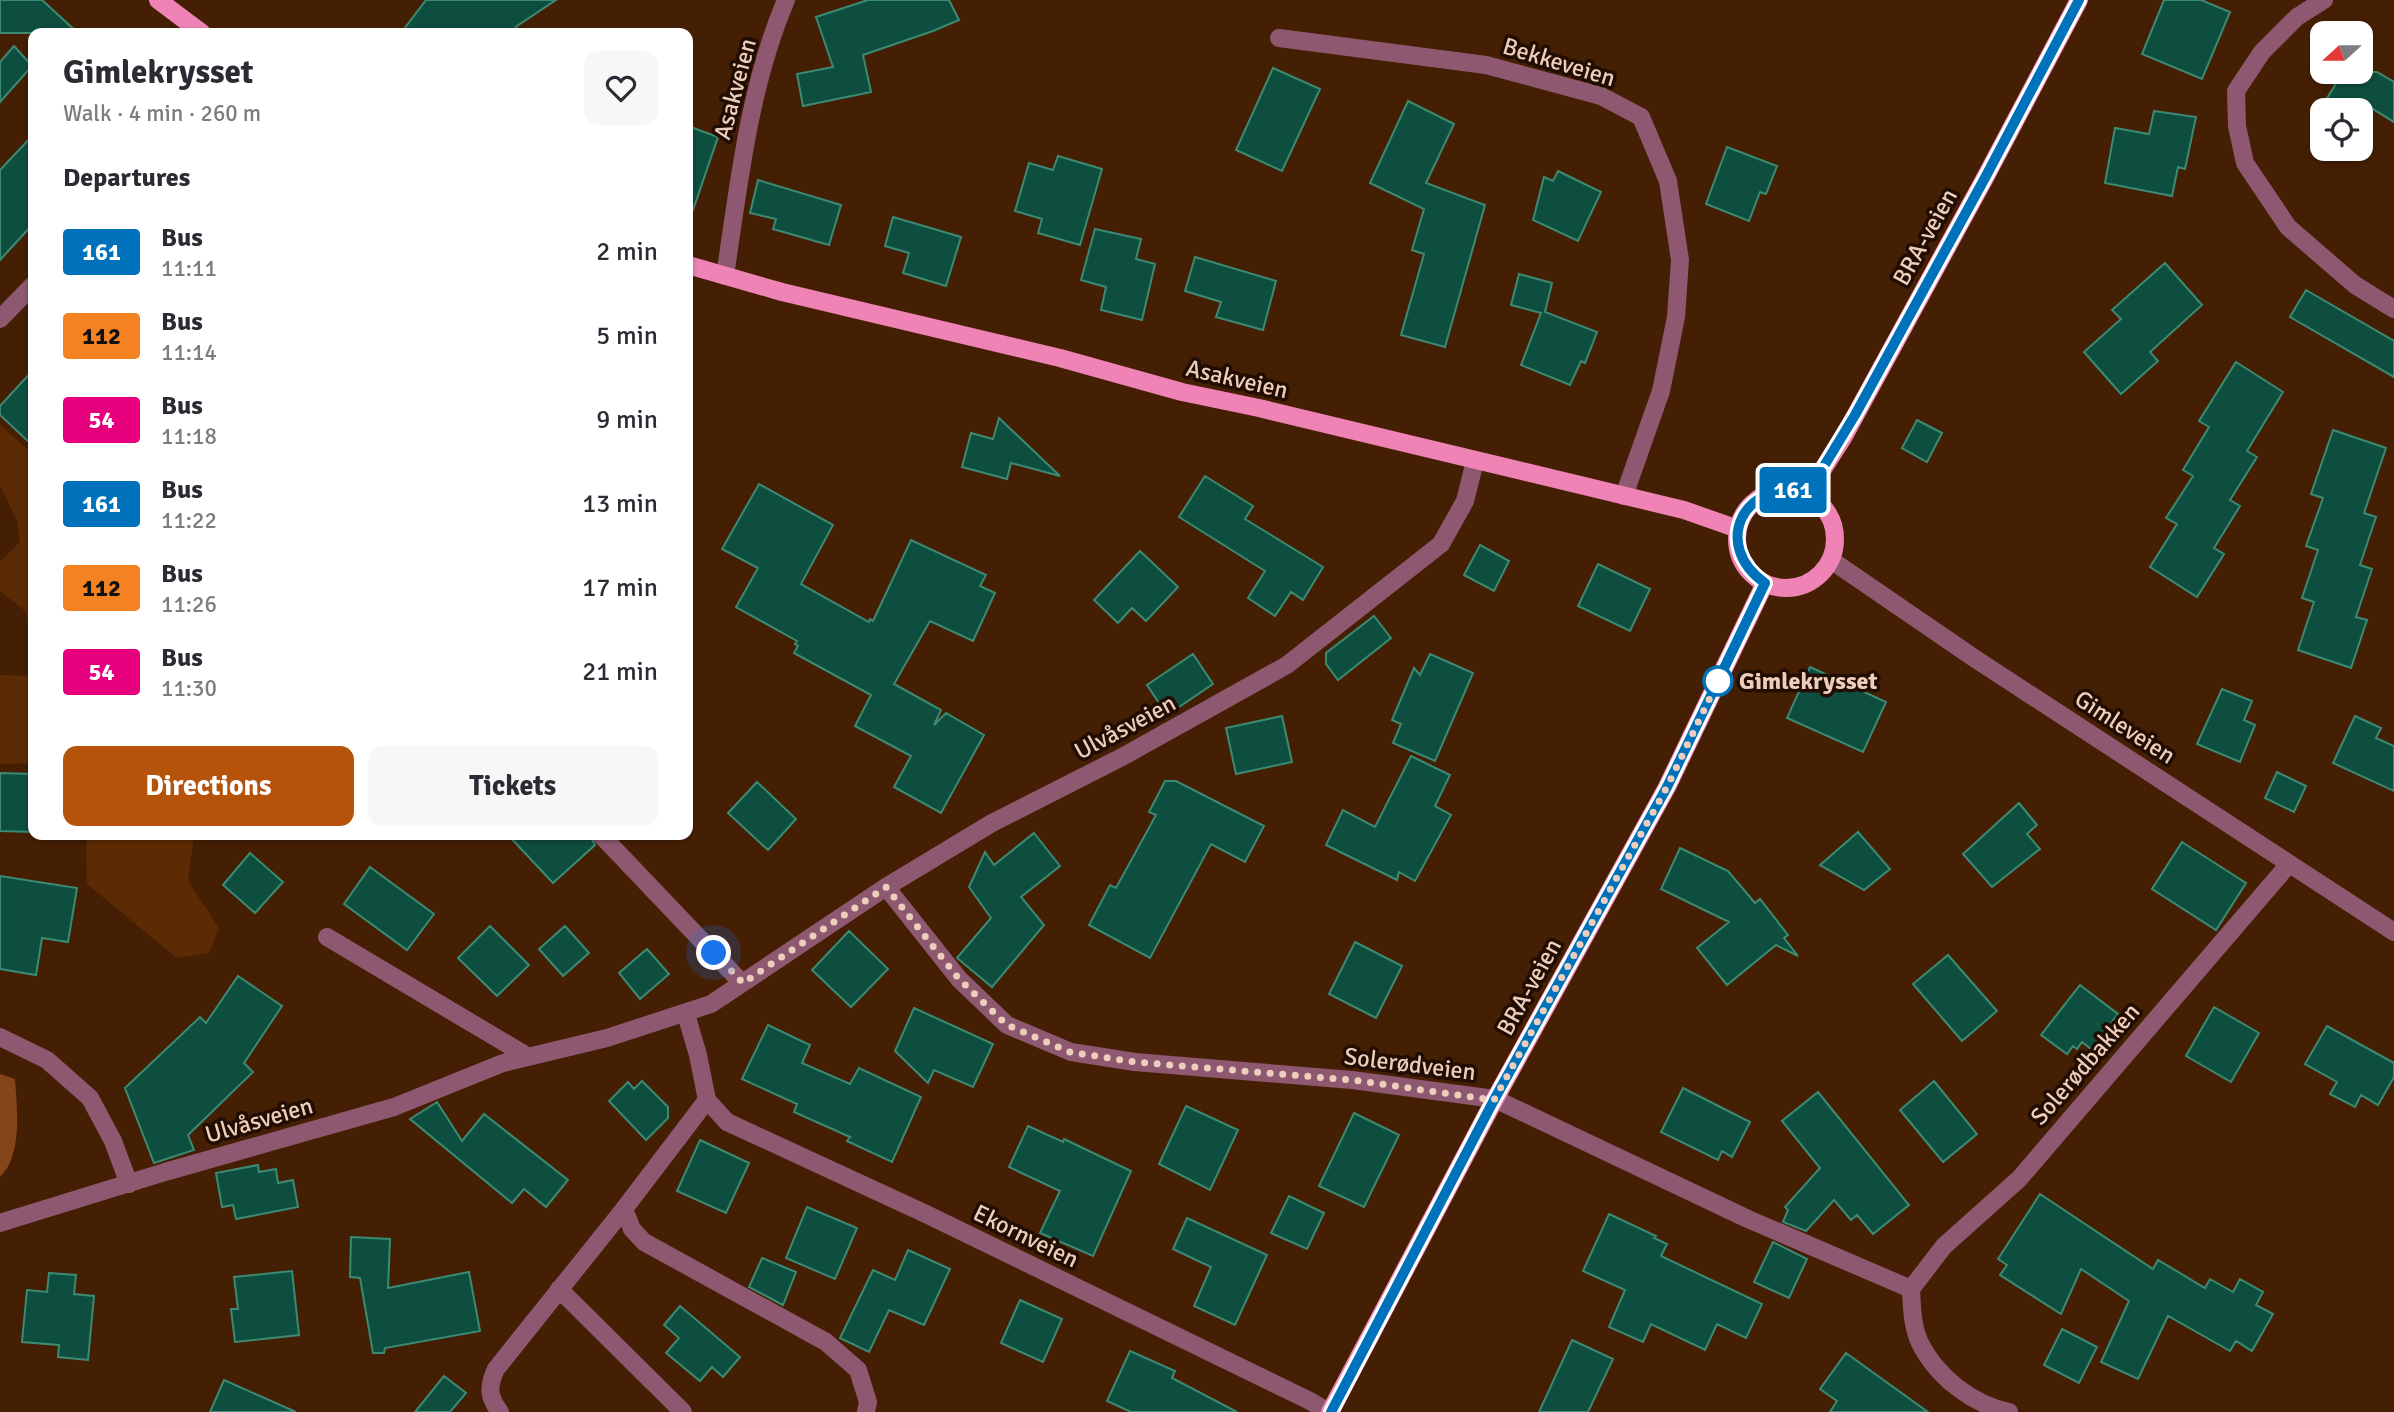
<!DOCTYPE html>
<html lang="en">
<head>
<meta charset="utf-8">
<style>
	:root { --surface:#fff; --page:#f7f7f7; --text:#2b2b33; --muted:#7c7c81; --accent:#b45309 }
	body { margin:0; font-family:Signika,sans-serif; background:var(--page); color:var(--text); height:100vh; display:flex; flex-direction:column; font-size:26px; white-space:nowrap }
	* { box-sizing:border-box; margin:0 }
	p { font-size:23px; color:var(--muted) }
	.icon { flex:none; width:38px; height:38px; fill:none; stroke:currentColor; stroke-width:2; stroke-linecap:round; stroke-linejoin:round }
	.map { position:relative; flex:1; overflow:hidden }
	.details { position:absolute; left:28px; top:28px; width:665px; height:812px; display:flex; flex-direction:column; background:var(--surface); border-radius:14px; box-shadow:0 2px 5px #0004 }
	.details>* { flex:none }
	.badge { padding:0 14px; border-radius:5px; font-size:24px; line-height:46px }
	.needle { width:46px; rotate:249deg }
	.tools { position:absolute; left:2310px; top:21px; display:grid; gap:14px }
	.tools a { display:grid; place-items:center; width:63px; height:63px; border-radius:14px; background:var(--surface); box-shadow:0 2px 5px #0004; font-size:35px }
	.you { position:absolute; width:35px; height:35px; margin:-18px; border:5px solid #fff; border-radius:50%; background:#1a73e8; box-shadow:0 0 0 10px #1a73e833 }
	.map>.badge { position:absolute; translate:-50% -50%; box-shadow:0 0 0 4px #fff }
	h2 { padding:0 35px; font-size:26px; line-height:63px }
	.round { display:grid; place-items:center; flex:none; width:74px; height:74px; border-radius:14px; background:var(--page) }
	.summary { display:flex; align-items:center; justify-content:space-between; height:119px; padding:0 35px }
	h1 { font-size:33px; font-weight:800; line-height:52px }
	.primary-button { display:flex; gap:14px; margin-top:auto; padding:14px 35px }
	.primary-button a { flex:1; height:80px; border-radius:14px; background:var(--accent); color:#fff; font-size:28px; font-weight:800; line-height:80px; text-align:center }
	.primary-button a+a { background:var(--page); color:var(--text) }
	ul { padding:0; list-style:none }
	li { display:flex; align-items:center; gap:21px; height:84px; padding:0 35px }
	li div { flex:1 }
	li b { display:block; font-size:26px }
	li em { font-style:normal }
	li .badge { min-width:77px; font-weight:700; text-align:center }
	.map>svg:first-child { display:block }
	.green { fill:#5d2b03 }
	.forest { fill:#834519 }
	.building { fill:#0e4e3e; stroke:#3b8a74; stroke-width:2 }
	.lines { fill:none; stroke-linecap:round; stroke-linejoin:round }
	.minor { stroke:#8e5970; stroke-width:18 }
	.major { stroke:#ef83b5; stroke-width:18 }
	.line-casing { stroke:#fff; stroke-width:16 }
	.line { stroke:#0072bc; stroke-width:10 }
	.walk { stroke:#edcebc; stroke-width:7; stroke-dasharray:0 12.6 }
	.stop-dot { fill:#fff; stroke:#0072bc; stroke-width:3.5 }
	.labels { text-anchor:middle; stroke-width:7; stroke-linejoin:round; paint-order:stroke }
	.street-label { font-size:24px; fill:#edcebc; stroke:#220d02 }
	.stop-label { font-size:24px; font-weight:bold; fill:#edcebc; stroke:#220d02; text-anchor:start }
</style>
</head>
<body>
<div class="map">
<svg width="2394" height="1412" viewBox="0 0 2394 1412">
	<rect width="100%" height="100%" fill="#451f04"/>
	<!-- green -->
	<path class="green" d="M0,425L33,454V643L25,611L0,591V562L20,542L17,521L0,485Z
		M33,659V763L0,764V675L29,676Z
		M86,835H194L188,881L219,928L209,953L177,958L87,884Z"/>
	<!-- forest -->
	<path class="forest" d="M0,1074L15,1079C17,1108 23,1155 0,1177Z"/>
	<!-- building -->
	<path class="building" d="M0,0H42L78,33H0Z
		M426,0H556L517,26L511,33H401Z
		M868,0H949L959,20L933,31L863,55L871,92L803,106L797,74L833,67L816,17Z
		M2164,0H2201L2230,12L2202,79L2142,54Z
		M14,46L32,66L0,102V62Z
		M1273,68L1320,89L1282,171L1236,150Z
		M2343,72H2377L2394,82V122L2371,108L2363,122L2361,121V110H2343L2326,100Z
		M1408,101L1454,124L1426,183L1485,205L1445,347L1401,335L1424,254L1412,250L1424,209L1370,183Z
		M2154,111L2196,117L2185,169L2178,167L2172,196L2105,183L2115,128L2149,134Z
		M688,126L718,137L693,210L688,209Z
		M33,135V224L0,260V170Z
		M1727,147L1777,166L1766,194L1760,192L1749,221L1706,204Z
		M1058,156L1102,169L1080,245L1038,233L1042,219L1015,211L1029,163L1053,170Z
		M1558,171L1601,192L1578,241L1533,220L1544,177L1553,181Z
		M758,180L841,205L829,245L773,229L776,219L750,213Z
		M893,217L961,237L946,286L903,273L909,253L885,246Z
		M1095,229L1141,239L1136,259L1155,264L1142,320L1101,310L1106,287L1081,280Z
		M1195,257L1276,281L1263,330L1216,317L1221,302L1185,291Z
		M2165,263L2202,305L2150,352L2158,361L2121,394L2084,352L2121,319L2112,310Z
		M1519,274L1552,283L1545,312L1597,332L1585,363L1581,361L1570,385L1521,365L1541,313L1511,305Z
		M2306,290L2394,341V377L2290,317Z
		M2236,362L2283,392L2247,451L2257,457L2230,500L2240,506L2214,548L2224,554L2197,597L2150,567L2177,524L2166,518L2193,476L2183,470L2209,427L2199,421Z
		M33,370V446L0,415V406Z
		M999,418L1060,476L1011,463L1007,479L962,467L971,433L993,439Z
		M1917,420L1942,433L1927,462L1902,448Z
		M2333,430L2386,448L2364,513L2376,517L2360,565L2372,569L2356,617L2367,620L2351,668L2298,650L2314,602L2302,598L2318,550L2306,546L2323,498L2311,494Z
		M1205,476L1253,506L1245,519L1323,567L1303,600L1291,592L1275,616L1248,598L1265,571L1179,517Z
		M759,484L833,525L801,584L869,622L870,619L873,621L911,540L986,575L980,586L995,593L973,641L930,621L894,684L941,710L934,725L946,713L984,735L941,813L894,787L911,756L855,726L871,695L794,653L798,646L795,644L797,641L736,607L758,568L722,549Z
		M1480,545L1509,561L1494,591L1464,575Z
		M1140,551L1178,587L1146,621L1132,608L1118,623L1094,600Z
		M1598,564L1650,589L1630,631L1578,606Z
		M1374,616L1391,638L1338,680L1326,664V653Z
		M1193,654L1213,684L1167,715L1147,685Z
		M1430,654L1473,673L1435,761L1393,743L1401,724L1392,720L1414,668L1420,675Z
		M1810,667L1886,702L1863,752L1787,718Z
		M2222,689L2252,701L2244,720L2255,725L2240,762L2197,744Z
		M1282,716L1292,762L1236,774L1226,728Z
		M2355,716L2381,728L2376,738L2394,746V791L2333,763Z
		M1411,756L1450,775L1435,806L1451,815L1415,881L1399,872L1397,880L1326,845L1343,810L1375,827Z
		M2277,772L2306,786L2294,812L2265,798Z
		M0,773L33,774V832L0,831Z
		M1165,781H1176L1264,826L1245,862L1211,844L1150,958L1089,925L1110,885L1116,888L1156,815L1149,812Z
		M757,782L796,819L768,850L728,813Z
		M2019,803L2037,825L2027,834L2040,849L1992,887L1963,854Z
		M1858,832L1890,869L1864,890L1820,865Z
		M1034,833L1060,866L1021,897L1044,925L992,987L957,958L991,918L969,887L985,852L994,865Z
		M508,835H590L595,845L553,883Z
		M2182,842L2246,883L2216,930L2152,889Z
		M1680,848L1728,871L1755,903L1760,899L1788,935L1784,938L1798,956L1776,945L1727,985L1697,948L1729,922L1661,889Z
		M250,853L283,882L255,913L223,885Z
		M370,867L434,914L407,950L344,904Z
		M0,876L77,888L68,942L42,938L36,975L0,969Z
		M490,926L529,965L497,996L458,958Z
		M565,926L589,953L563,976L539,949Z
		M849,931L888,969L851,1007L812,970Z
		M1355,942L1402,966L1376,1018L1329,994Z
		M647,949L669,974L640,999L619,973Z
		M1948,955L1997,1011L1962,1041L1913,984Z
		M238,976L282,1006L244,1063L253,1072L188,1135L194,1150L154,1163L125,1088L200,1017L206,1023Z
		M2080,985L2118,1014L2091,1049L2082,1042L2077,1049L2073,1046L2067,1054L2041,1035Z
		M2214,1007L2259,1033L2231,1082L2186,1056Z
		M914,1008L993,1044L973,1087L934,1070L928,1083L895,1051Z
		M768,1025L810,1045L802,1063L850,1084L859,1068L921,1097L892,1162L847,1141L850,1137L794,1112L797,1104L742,1079Z
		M2327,1026L2394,1063V1077L2378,1105L2361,1095L2355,1107L2330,1094L2337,1082L2305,1064Z
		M642,1081L668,1107V1118L646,1140L609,1101L628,1082L634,1089Z
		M1934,1081L1977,1134L1943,1162L1900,1110Z
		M1683,1088L1750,1122L1732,1157L1722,1151L1718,1160L1661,1132Z
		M1818,1092L1909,1205L1873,1234L1857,1215L1851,1220L1834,1200L1806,1231L1783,1222L1788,1210L1785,1207L1820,1168L1782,1121Z
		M437,1102L462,1141L484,1114L568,1180L546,1207L524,1189L512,1203L410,1119Z
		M1186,1106L1238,1130L1210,1190L1159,1164Z
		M1354,1113L1399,1135L1364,1207L1319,1186Z
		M1028,1126L1063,1142L1064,1139L1131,1171L1093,1256L1040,1233L1060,1191L1009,1167Z
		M700,1140L749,1163L726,1213L677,1191Z
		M258,1165L259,1172L276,1169L278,1183L293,1180L298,1207L236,1219L233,1205L222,1207L216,1173Z
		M2040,1194L2153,1269L2158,1260L2205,1288L2210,1279L2233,1292L2240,1279L2263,1292L2256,1305L2273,1314L2252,1351L2236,1341L2230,1351L2168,1316L2138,1379L2101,1362L2129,1301L2081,1269L2061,1314L2000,1275L2007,1265L1998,1259Z
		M1289,1196L1324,1213L1307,1249L1271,1233Z
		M807,1207L857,1228L835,1279L786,1258Z
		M1609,1214L1656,1236L1654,1238L1667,1244L1661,1256L1762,1304L1746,1338L1717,1324L1705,1350L1651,1324L1643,1342L1609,1327L1625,1290L1583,1271Z
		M1187,1218L1267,1255L1235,1325L1194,1306L1211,1267L1173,1249Z
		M351,1237L390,1239L388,1288L469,1272L480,1331L385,1348L384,1353H373L360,1278L350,1277Z
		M1773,1242L1807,1259L1789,1298L1754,1282Z
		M908,1250L950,1269L924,1325L889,1310L869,1352L840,1338L873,1270L895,1280Z
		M762,1258L796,1272L783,1305L749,1287Z
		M292,1271L299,1335L235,1342L231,1309H238L234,1277Z
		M49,1273L76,1275L74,1294L94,1296L88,1360L58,1357L59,1345L22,1342L27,1290L47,1292Z
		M1020,1300L1062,1319L1043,1362L1001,1343Z
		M680,1306L740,1357L723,1377L712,1367L700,1381L666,1353L679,1338L664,1325Z
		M2062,1329L2097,1347L2079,1383L2044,1365Z
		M1572,1340L1613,1359L1588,1412H1539Z
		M1130,1351L1175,1371L1172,1378L1237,1412H1131L1107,1401Z
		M1846,1353L1928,1412H1830L1837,1401L1820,1389Z
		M444,1376L466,1393L450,1412H415Z
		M224,1380L296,1412H210Z"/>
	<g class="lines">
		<!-- minor -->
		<path class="minor" d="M2324,0L2297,17L2262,52L2236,91L2237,126L2245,163L2288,227L2355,285L2394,309
			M1279,38L1486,65L1601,96L1641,117L1668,181L1680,260L1676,317L1661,391L1624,496
			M725,276C739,183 749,87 786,0
			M0,319L33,285
			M1831,560L1974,658L2394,932
			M601,835L742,983
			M886,887L959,979L1007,1025L1071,1052L1135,1062L1352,1080L1495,1099L1748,1219L1911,1289C1912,1307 1912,1326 1920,1343C1937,1377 1972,1404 2009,1412
			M327,937L527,1056
			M686,1014L698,1055L707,1100L727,1122L926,1214L1310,1401L1328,1412
			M0,1037L47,1060L90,1098L113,1141L129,1184
			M624,1209L632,1229L644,1242L826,1342L858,1370L868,1402L866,1412
			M0,1223L165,1172L394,1107L503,1063L607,1038L711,1004L886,887L992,823L1122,757L1287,665L1441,544L1465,501L1475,461
			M559,1289L683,1412
			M1911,1289L1944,1246L2019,1179L2289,864
			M500,1412C488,1397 488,1386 496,1369L624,1209L707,1100"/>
		<!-- major -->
		<path class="major" d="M158,0L202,33
			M688,265L782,292L1060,358L1182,392L1259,408L1684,510L1738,529
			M1737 539a49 49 0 1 1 98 0a49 49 0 1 1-98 0Z
			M1807,494L1843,438L1986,176L2079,0
			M1330,1412L1495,1099L1667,787L1765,583"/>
	</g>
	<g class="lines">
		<!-- line casing -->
		<g class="line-casing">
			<path id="line" d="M1331,1412L1494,1100L1667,787L1765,583C1711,546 1743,477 1807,494L1855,415L1986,176L2079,0"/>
		</g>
		<!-- line -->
		<use href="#line" class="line"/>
		<!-- walk -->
		<path class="walk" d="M714,953L743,983L886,887L959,979L1007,1025L1070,1052L1135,1062L1352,1080L1494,1100L1667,787L1718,681"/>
	</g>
	<!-- markers -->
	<circle class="stop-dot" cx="1718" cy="681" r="14"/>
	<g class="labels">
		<!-- street labels -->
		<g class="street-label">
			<text transform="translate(1559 62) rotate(17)" y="8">Bekkeveien</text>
			<text transform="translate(735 89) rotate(-75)" y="8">Asakveien</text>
			<text transform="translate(1925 237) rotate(-61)" y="8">BRA-veien</text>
			<text transform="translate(1237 379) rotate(13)" y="8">Asakveien</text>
			<text transform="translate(1125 727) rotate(-28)" y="8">Ulvåsveien</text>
			<text transform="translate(2125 727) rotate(33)" y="8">Gimleveien</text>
			<text transform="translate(1529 987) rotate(-61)" y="8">BRA-veien</text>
			<text transform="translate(1410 1064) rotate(7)" y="8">Solerødveien</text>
			<text transform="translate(2085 1064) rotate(-49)" y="8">Solerødbakken</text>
			<text transform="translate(259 1120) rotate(-16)" y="8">Ulvåsveien</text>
			<text transform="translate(1026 1236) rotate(26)" y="8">Ekornveien</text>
		</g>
		<!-- stop labels -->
		<g class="stop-label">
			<text x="1739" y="689">Gimlekrysset</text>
		</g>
	</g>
</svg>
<div class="tools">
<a><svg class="needle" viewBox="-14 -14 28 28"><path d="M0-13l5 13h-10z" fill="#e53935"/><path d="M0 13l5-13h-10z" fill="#7c7c81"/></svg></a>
<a><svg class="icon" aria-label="locate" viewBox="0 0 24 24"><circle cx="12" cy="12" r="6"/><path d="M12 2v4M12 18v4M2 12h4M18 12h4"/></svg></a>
</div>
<div class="you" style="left:714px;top:953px"></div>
<b class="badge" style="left:1793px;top:490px;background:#0072bc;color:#fff">161</b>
<section class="details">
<div class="summary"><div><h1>Gimlekrysset</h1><p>Walk · 4 min · 260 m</p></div><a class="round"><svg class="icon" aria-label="heart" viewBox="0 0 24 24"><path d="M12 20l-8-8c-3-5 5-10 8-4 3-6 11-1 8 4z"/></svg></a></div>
<h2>Departures</h2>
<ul>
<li><span class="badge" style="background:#0072bc;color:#fff">161</span><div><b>Bus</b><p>11:11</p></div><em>2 min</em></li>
<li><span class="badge" style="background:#f58220;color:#111">112</span><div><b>Bus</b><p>11:14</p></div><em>5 min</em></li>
<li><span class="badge" style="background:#e6007e;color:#fff">54</span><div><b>Bus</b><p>11:18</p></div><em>9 min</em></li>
<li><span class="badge" style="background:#0072bc;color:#fff">161</span><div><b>Bus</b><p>11:22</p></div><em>13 min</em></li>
<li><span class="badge" style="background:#f58220;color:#111">112</span><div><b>Bus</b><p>11:26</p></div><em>17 min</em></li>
<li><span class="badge" style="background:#e6007e;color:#fff">54</span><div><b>Bus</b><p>11:30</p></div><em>21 min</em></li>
</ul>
<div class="primary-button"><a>Directions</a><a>Tickets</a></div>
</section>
</div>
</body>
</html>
